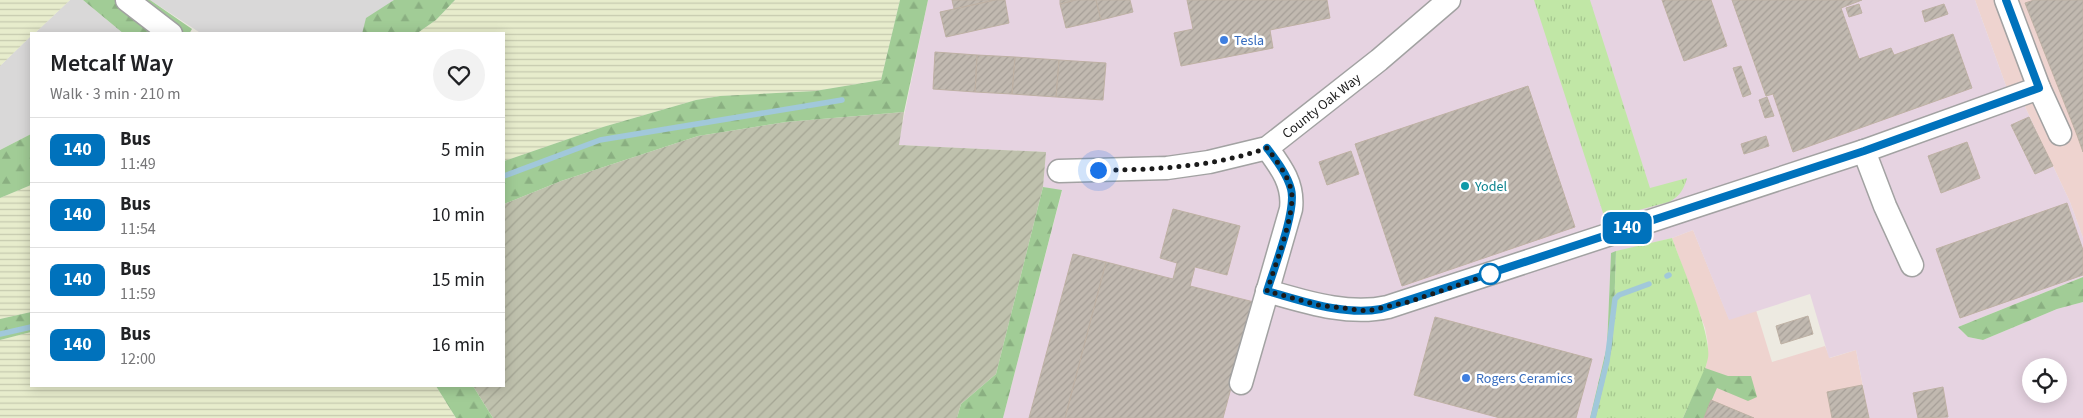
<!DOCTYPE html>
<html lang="en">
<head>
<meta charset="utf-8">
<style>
	:root { --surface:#fff; --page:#f2f2f2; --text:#202124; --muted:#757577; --line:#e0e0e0 }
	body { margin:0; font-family:"Source Sans 3",sans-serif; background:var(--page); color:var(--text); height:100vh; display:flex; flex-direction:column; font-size:19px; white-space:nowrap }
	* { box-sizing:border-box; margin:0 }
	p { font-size:16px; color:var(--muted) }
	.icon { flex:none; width:28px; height:28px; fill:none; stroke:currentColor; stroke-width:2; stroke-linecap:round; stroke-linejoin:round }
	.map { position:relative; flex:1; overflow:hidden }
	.side { position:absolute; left:30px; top:32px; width:475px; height:355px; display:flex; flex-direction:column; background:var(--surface); border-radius:0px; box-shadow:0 2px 12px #0003 }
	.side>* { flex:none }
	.badge { padding:0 10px; border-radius:8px; font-size:18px; line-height:32px }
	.fabs { position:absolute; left:2022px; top:358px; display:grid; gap:10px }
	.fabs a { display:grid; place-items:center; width:45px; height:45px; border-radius:50%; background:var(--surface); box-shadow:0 2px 12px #0003; font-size:25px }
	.you { position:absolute; width:25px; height:25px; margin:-12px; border:4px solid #fff; border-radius:50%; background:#1a73e8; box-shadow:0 0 0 8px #1a73e833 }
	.map>.badge { position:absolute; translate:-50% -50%; box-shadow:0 0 0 2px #fff }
	.round { display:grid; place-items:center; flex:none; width:52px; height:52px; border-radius:26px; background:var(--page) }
	.headline { display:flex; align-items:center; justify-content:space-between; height:85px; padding:0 20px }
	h1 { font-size:24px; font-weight:600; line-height:38px }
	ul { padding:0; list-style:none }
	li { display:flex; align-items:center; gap:15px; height:65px; padding:0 20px; border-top:1px solid var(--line) }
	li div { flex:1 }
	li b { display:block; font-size:19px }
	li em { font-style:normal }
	li .badge { min-width:55px; font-weight:700; text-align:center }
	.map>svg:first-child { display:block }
	.residential { fill:#d9d8d8 }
	.commercial { fill:#eed3cf }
	.industrial { fill:#e6d3e1; fill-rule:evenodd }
	.construction { fill:url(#construction-furrows) }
	.farmland { fill:url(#farmland-rules) }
	.grass { fill:url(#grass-tufts) }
	.forest { fill:url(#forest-firs) }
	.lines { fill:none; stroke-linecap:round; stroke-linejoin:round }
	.stream { stroke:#a1c8da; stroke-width:5.5 }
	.building { fill:url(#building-hatch); stroke:#beb1a4 }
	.minor-casing { stroke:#a2a2a2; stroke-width:25 }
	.minor { stroke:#fff; stroke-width:22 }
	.line-casing { stroke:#fff; stroke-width:11 }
	.line { stroke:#0072bc; stroke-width:8 }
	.walk { stroke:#1b1b1b; stroke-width:5; stroke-dasharray:0 9 }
	.shop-dot { fill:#3f7fe0; stroke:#fff; stroke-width:2 }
	.culture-dot { fill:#0f9aa8; stroke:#fff; stroke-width:2 }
	.stop-dot { fill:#fff; stroke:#0072bc; stroke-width:2.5 }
	.labels { text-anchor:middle; stroke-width:5; stroke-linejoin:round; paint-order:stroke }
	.shop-label { font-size:14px; fill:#366cbe; stroke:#fff; text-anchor:start }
	.street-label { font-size:14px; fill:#1b1b1b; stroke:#fff }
	.culture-label { font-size:14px; fill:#0d838f; stroke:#fff; text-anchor:start }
</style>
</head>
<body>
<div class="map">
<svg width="2083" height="418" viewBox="0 0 2083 418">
	<defs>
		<pattern id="construction-furrows" width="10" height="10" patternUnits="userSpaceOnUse" patternTransform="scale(1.25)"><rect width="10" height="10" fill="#bfc1ad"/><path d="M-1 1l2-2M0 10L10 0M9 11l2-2" fill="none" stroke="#a4a594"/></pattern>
		<pattern id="farmland-rules" width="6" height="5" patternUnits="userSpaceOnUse" patternTransform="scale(1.25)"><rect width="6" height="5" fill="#e7eccc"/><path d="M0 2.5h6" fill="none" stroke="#c6caaf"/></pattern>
		<pattern id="grass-tufts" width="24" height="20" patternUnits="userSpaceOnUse" patternTransform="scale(1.25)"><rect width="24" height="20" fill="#c1e7a6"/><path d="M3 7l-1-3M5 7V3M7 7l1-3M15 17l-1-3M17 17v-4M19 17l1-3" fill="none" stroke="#a5c68e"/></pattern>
		<pattern id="forest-firs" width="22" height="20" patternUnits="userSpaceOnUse" patternTransform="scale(1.25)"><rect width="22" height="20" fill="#a1cc96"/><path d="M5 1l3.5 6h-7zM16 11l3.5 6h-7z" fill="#8aaf81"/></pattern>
		<pattern id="building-hatch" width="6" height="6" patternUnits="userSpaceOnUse" patternTransform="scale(1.25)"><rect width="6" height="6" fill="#c1b9b0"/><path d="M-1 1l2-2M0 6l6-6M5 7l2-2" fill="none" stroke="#a59e97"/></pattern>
	</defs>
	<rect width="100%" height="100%" fill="#edeae1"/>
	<!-- residential -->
	<path class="residential" d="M70,0H83L124,34H34Z
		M150,0H455L416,34H202Z
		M31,36V134L0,150V66Z"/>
	<!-- commercial -->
	<path class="commercial" d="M1975,0H2083V238L2070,202L2019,94L2010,97Z
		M1693,230L1729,319L1756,310L1772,362L1825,346L1830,358L1856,350L1869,418H1683L1706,366L1708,354V344L1705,328L1672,238Z"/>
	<!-- industrial -->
	<path class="industrial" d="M928,0H1975L2010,97L2019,94L2070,202L2083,238V277L1958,327L1968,337L1983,340L2057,309L2083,302V418H1869L1856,350L1829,358L1810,294L1729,320L1693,230L1672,238L1611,253L1607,346L1590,418H1003L1062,191L1043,187L1046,152L898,145ZM2031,366H2059V394H2031Z"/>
	<!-- construction -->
	<path class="construction" d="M904,112L899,145L1046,152L1043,187L996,374L961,404L957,418H493L473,386H504V204L561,181L698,136L786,122Z"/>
	<!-- farmland -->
	<path class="farmland" d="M0,0H70L34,34H31V36L0,66Z
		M455,0H900L881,80L815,91L720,96L696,100L603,127L504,161V34H416L436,20Z
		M31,185V312L0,319V198Z
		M31,332V386H436L456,418H0V340Z"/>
	<!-- grass -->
	<path class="grass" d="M1534,0H1590L1650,188L1687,178C1684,189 1680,196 1669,202L1605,219Z
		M1672,238C1681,264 1712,334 1708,358C1704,378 1691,399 1683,418H1596L1613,344L1616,251Z"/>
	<!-- forest -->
	<path class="forest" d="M83,0H150L192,29L189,34H124Z
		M394,0H455L436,20L416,34H362L366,18Z
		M900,0H928L904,112L786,122L698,136L561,181L504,204V161L603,127L696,100L720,96L815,91L881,80Z
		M31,134V185L0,198V150Z
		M1043,187L1062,190L1003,418H957L961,404L996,374Z
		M1616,251L1613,344L1596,418H1590L1607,346L1611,253Z
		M2083,277V302L2057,309L1983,340L1968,337L1958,327Z
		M31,312V332L0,340V319Z
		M1705,368L1728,376H1751L1757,397L1748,401L1717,388L1704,418H1683Z
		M436,386H473L493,418H456Z"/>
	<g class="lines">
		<!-- stream -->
		<path class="stream" d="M504,176L600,140L842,100
			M1667,276L1669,275
			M0,334L31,327
			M1593,418L1607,361L1615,299L1619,295L1649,284"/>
	</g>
	<!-- building -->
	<path class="building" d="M952,0H995L954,9Z
		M995,0H1005L1009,23L946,37L940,12Z
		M1060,0H1076L1060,4Z
		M1076,0H1096L1101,20L1066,28L1060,4Z
		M1096,0H1130L1133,12L1101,20Z
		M1187,0H1327L1330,18L1270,30L1273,48L1181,66L1174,33L1193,29Z
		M1662,0H1711L1727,46L1684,61Z
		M1732,0H1862L1841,8L1859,59L1891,48L1894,55L1953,34L1972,88L1793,152L1773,94L1766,96Z
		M2034,0H2083V133L2077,135L2025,3Z
		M1859,4L1862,13L1849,17L1846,8Z
		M1944,4L1948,14L1925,22L1922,11Z
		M935,52L977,55L975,92L933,89Z
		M977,55L1015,57L1012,94L975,92Z
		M1015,57L1059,60L1056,97L1012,94Z
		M1059,60L1106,63L1103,100L1056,97Z
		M1741,66L1751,94L1743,97L1733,68Z
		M1528,86L1575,227L1402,286L1355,144Z
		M1767,97L1774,116L1765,118L1759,100Z
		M2029,117L2053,166L2035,174L2011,125Z
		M2083,133V152L2077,135Z
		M1766,136L1769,146L1744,154L1741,144Z
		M1967,142L1980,178L1941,193L1928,156Z
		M1351,151L1359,174L1327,185L1319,162Z
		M2067,203L2083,250V275L1960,318L1936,249Z
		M1173,209L1240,226L1227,275L1195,267L1190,286L1254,302L1223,418H1065L1106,262L1173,279L1177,263L1160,258Z
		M1073,254L1106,262L1065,418H1029Z
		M1808,316L1813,334L1781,344L1776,326Z
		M1435,317L1592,359L1576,418H1500L1414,395Z
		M1862,385L1869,418H1832L1827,392Z
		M1943,387L1948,417L1918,418L1913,393Z
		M1711,400L1754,418H1704Z"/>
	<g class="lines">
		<!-- minor casing -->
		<g class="minor-casing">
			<g id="minor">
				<path d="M127,0L171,34"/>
				<path d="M2006,0L2039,88L2060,134"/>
				<path d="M1864,151L1885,206L1912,265"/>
				<path id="s1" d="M1059,171L1167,168L1209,162L1267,148L1379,60L1449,0"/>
				<path d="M1267,291C1306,302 1348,316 1388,307L1864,151L2039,88"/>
				<path d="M1241,383L1291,209C1294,184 1281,167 1267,148"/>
			</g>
		</g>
		<!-- minor -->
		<use href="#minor" class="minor"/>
	</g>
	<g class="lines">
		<!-- line casing -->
		<g class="line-casing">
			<path id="line" d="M1267,148C1276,160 1287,174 1291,189C1297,210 1274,268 1267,291C1303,301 1344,316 1381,309L1864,151L2039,88L2006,0"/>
		</g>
		<!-- line -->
		<use href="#line" class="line"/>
		<!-- walk -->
		<path class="walk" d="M1098,170C1154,170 1213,167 1267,148C1276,160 1287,174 1291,189C1297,210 1274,268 1267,291L1318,305L1367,311L1408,302L1497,272L1490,274"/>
	</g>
	<!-- markers -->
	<g class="shop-dot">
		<circle cx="1224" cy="40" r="5"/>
		<circle cx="1466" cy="378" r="5"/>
	</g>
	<circle class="culture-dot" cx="1465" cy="186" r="5"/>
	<circle class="stop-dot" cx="1490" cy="274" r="10"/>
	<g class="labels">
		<!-- shop labels -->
		<g class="shop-label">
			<text x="1234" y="45">Tesla</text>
			<text x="1476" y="383">Rogers Ceramics</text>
		</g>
		<!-- street labels -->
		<g class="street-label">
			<text dy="5" stroke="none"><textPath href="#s1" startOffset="279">County Oak Way</textPath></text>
		</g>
		<!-- culture labels -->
		<g class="culture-label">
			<text x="1475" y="191">Yodel</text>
		</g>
	</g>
</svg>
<div class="fabs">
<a><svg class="icon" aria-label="locate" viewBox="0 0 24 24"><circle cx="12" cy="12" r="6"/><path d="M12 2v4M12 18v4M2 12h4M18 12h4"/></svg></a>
</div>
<div class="you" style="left:1098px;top:170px"></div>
<b class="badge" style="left:1627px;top:228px;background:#0072bc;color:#fff">140</b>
<section class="side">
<div class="headline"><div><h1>Metcalf Way</h1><p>Walk · 3 min · 210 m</p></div><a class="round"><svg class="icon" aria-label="heart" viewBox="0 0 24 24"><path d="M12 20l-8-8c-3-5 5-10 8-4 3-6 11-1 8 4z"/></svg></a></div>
<ul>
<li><span class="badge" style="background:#0072bc;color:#fff">140</span><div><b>Bus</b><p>11:49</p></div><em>5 min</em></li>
<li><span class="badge" style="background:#0072bc;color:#fff">140</span><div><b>Bus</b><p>11:54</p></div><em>10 min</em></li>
<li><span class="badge" style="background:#0072bc;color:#fff">140</span><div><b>Bus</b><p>11:59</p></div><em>15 min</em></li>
<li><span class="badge" style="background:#0072bc;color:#fff">140</span><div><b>Bus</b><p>12:00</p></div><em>16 min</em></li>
</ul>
</section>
</div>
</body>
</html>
